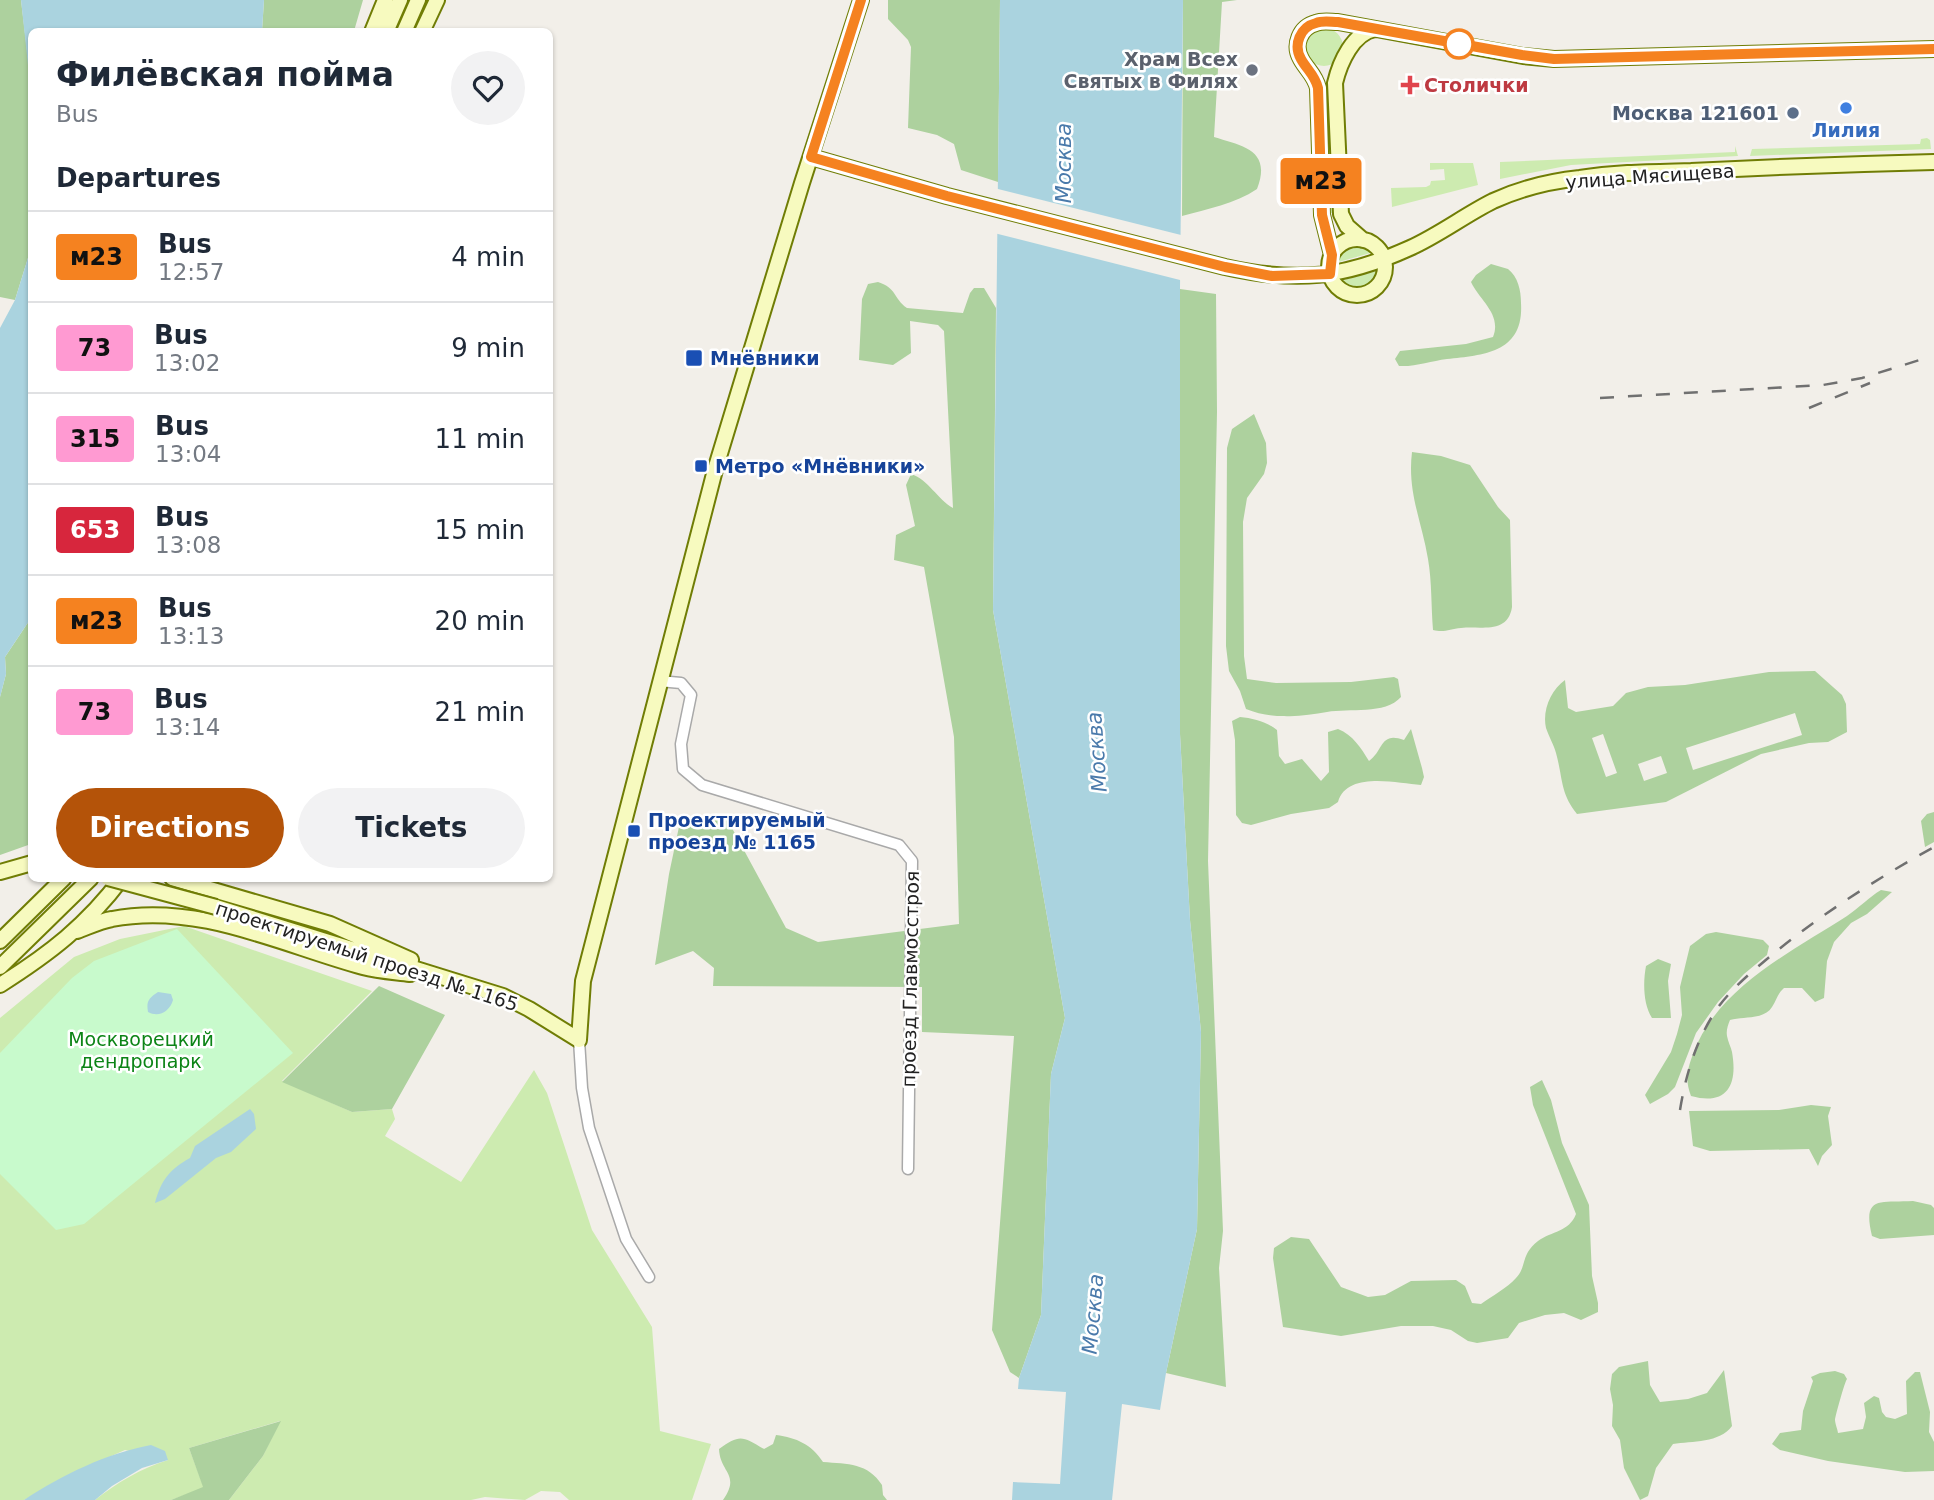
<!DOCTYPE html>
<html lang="en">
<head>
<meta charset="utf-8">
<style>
	:root { --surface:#fff; --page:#f2f2f3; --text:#1f2937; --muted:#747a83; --line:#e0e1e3; --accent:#b45309 }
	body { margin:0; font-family:"DejaVu Sans",sans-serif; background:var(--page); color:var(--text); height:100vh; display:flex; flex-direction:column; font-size:26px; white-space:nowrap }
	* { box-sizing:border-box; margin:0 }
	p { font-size:23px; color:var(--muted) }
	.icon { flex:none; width:38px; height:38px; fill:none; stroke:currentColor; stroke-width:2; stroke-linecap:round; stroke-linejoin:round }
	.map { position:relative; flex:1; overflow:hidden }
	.drawer { position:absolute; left:28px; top:28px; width:525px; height:854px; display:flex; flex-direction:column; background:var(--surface); border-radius:10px; box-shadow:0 2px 5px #0004 }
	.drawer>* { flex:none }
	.badge { padding:0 14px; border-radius:5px; font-size:24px; line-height:46px }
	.map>.badge { position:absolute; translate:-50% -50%; box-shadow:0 0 0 4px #fff }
	h2 { padding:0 28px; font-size:26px; line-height:63px }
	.round { display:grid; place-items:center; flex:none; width:74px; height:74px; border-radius:37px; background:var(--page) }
	.summary { display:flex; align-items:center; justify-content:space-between; height:119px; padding:0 28px }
	h1 { font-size:33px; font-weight:700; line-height:52px }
	.action { display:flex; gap:14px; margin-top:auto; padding:14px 28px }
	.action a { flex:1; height:80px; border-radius:42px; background:var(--accent); color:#fff; font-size:28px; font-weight:700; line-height:80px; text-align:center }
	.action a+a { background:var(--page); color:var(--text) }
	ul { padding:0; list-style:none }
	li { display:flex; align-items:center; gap:21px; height:91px; padding:0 28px; border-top:2px solid var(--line) }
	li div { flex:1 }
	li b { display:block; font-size:26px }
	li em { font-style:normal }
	li .badge { min-width:77px; font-weight:700; text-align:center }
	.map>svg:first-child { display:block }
	.grass { fill:#cdebb0 }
	.forest { fill:#add19e; fill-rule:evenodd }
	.park { fill:#c8facc }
	.water { fill:#aad3df }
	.pier { fill:#f2efe9 }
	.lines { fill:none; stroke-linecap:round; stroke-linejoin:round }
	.street-casing { stroke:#a9a9a9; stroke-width:13 }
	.secondary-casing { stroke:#707d05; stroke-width:18 }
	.street { stroke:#fff; stroke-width:10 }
	.secondary { stroke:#f7fabf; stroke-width:14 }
	.rail { stroke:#707070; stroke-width:2.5; stroke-dasharray:14 14; stroke-linecap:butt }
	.secondary-bridge-casing { stroke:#707d05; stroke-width:18; stroke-linecap:butt }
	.secondary-bridge { stroke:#f7fabf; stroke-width:14 }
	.line-casing { stroke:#fff; stroke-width:16 }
	.line { stroke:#f58220; stroke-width:10 }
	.stop-dot { fill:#fff; stroke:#f58220; stroke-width:3.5 }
	.worship-dot { fill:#6b7280; stroke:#fff; stroke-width:2.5 }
	.health-dot { fill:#e0444e; stroke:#fff; stroke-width:2.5 }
	.shop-dot { fill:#3f7fe0; stroke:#fff; stroke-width:2.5 }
	.service-dot { fill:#5c6f8a; stroke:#fff; stroke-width:2.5 }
	.transit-dot { fill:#1a4fb4; stroke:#fff; stroke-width:2.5 }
	.labels { text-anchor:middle; stroke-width:5; stroke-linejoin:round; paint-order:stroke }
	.worship-label { font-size:19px; font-weight:bold; fill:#5b616d; stroke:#fff; text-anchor:end }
	.health-label { font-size:19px; font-weight:bold; fill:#be3a42; stroke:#fff; text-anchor:start }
	.service-label { font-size:19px; font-weight:bold; fill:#4e5e75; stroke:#fff; text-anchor:end }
	.shop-label { font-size:19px; font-weight:bold; fill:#366cbe; stroke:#fff }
	.street-label { font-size:19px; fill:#222; stroke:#fff }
	.transit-label { font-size:19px; font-weight:bold; fill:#164399; stroke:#fff; text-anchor:start }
	.park-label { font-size:19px; fill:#0c8416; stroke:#fff }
	.water-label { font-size:21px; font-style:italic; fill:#4a7aab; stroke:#fff }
</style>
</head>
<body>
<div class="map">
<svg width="1934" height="1500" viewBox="0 0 1934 1500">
	<rect width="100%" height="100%" fill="#f2efe9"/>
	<!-- grass -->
	<path class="grass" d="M1305 47a19 19 0 1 1 38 0a19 19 0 1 1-38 0Z
		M1331,101L1336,213H1330L1326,102Z
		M1927,138L1930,140L1931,149L1750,156L1752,149L1920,144L1921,139Z
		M1735,146L1738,156L1571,165L1500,179V162L1735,152Z
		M1430,163H1473L1478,185L1392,207L1391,188L1426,187L1430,185L1431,181L1445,180L1444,169L1430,170Z
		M1354,245L1366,246L1374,252L1335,263L1340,253Z
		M1380,270C1374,290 1354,295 1340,281Z
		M184,926L372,991L282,1081L352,1112L392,1109L395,1119L385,1136L461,1182L534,1070L547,1093L592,1230L652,1327L660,1431L711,1444L692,1500H569L560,1492L541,1491L525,1500L485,1497L471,1500H229L263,1456L280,1421L189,1448L204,1488L171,1500H95C118,1482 140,1469 168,1460L125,1450L89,1466L24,1500H0V1018L74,957L120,939Z"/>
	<!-- forest -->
	<path class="forest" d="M0,0H21L32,93L31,248L15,300L0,297Z
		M264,0H363L354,31H262Z
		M888,0H1000L998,182L961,170L954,144L937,135L908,128L911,47L908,40L888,19Z
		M1183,0H1237L1222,2L1214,137C1243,146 1272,150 1257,189C1235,204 1207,209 1182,216Z
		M1491,264L1508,269C1518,277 1521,290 1521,303C1524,352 1485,355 1447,359C1431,361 1415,367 1399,366L1395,359L1400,351L1466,344L1493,337C1502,314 1480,301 1471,282L1476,275Z
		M878,282C897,288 893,298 907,308L963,313L970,293L974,288H984L996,308L993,610L1065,1018L1051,1074L1041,1315L1019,1378L1010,1372L992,1330L1014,1036L922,1032V987L713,986L714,968L693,951L655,965L669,874L680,822L726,817L786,928L818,942L959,924L954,737L924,567L894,560L896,535L915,526L906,485L911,474C929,480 937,499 953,508L944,331L938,325L910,321L911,353L893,365L859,360L862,299L868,284Z
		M1180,289L1216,294L1217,412L1208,861L1223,1231L1219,1268L1226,1387L1166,1373L1197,1229L1201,1032L1190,920L1180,734Z
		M1254,414L1266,443L1267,463L1264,474L1247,498L1243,522L1244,656L1247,679L1276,683L1351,682L1394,677L1398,679L1401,697C1385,715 1349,708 1327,712C1313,714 1298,717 1284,716C1271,716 1258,714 1246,709L1240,691L1229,671L1226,646L1227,448L1232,429Z
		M1412,452L1441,456L1470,465L1498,507L1510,520L1512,607C1508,634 1482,626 1461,628C1450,629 1444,633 1433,630C1431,607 1432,582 1428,559C1422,522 1407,492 1412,452Z
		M31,618V844L0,855V697L6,674L5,657Z
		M1815,671L1842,695L1846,704L1847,732L1828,742L1809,743L1761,754L1666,802L1577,814C1560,793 1563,778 1556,753C1554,745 1549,737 1546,728C1542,710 1551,690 1565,680L1568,708L1576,712L1613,706L1626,693L1648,687L1685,685L1769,672ZM1795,713L1802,735L1693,770L1686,748ZM1603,734L1617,773L1606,777L1592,738ZM1661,756L1667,773L1644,781L1638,764Z
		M1240,717C1253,718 1267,722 1277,730L1279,756L1285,764L1302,759L1321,781L1329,772L1328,732L1338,729C1353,735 1361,748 1369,761C1384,750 1380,731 1404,740L1411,729L1422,768L1424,777L1421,785C1396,783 1347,771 1338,802L1329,808L1291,814L1251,825L1242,823L1236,815L1235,740L1232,721Z
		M1934,812V842L1925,847L1921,821L1927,814Z
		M1881,890L1892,892L1867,914L1851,923L1834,942L1827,961L1824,998L1815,1002L1802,988H1784C1777,994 1777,1000 1772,1007C1764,1020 1744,1016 1730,1020C1728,1025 1726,1030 1727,1036C1728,1042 1731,1047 1732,1052C1738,1085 1727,1106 1691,1096C1685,1080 1687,1070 1693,1054C1717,988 1791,952 1847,916C1859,908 1869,897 1881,890Z
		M1716,932L1763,940L1769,946L1767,955L1744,974L1718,1002L1696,1033L1675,1087L1668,1094L1650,1104L1645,1095L1671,1052L1677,1034L1682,1015L1680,987L1690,946L1706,934Z
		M1658,959L1671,964L1668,981L1671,1018H1652C1643,1004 1643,982 1646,966Z
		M379,986L445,1015L392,1109L352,1112L282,1082Z
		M1542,1080L1551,1100L1562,1143L1589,1205L1592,1276L1598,1303V1312L1581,1320L1564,1313L1545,1315L1519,1323L1508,1338L1477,1343L1468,1341L1451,1330L1433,1326H1401L1341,1336L1283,1327L1273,1258L1274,1248L1291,1237L1309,1239L1341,1287L1368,1297L1385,1295L1411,1281L1456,1280L1465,1286L1472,1303L1481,1304C1492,1296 1507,1288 1516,1278C1527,1267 1520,1255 1538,1241C1552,1231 1569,1232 1576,1214L1533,1105L1530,1087Z
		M1811,1105L1831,1107L1828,1116L1832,1145L1822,1156L1818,1166L1809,1149L1710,1151L1693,1146L1689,1111L1779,1110Z
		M1913,1201L1931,1205L1934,1208V1235L1880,1239L1872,1236C1862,1195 1880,1203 1913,1201Z
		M1648,1361L1650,1385L1660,1402L1688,1399L1707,1393L1724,1370L1732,1426C1720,1443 1692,1441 1673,1444L1656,1468L1648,1496L1640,1500L1624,1468L1620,1440L1612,1426L1613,1405L1610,1389L1612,1374L1619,1367Z
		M1835,1371L1844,1374L1847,1379C1845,1381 1835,1417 1835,1420C1835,1423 1838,1431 1838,1433L1863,1429L1866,1417L1864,1403L1874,1396L1879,1398L1882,1412L1886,1417L1895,1419L1907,1414L1906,1381L1915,1372H1920L1930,1412L1929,1432L1934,1442V1471L1905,1472L1828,1461L1780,1450L1772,1444L1780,1433L1801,1430L1803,1411L1813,1381L1811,1377L1820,1373Z
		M281,1421L263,1456L229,1500H171L203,1487L189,1448Z
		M776,1435C797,1438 811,1444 823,1462C848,1464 868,1463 882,1485L883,1495L887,1500H723C741,1474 720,1473 719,1449C740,1434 742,1436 764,1449L773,1444Z"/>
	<!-- park -->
	<path class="park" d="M177,929L293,1053L84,1224L56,1230L0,1174V1053L72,978L94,961Z"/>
	<!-- water -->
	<path class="water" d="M21,0H264L262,31L32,32L31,93Z
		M1000,0H1183L1180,289V734L1190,920L1201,1032L1197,1229L1166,1373L1160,1410L1122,1404L1112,1500H1012L1013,1482L1060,1484L1066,1392L1018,1389L1019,1378L1041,1315L1051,1074L1065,1018L993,610Z
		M31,248V618L5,657L6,674L0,697V328L15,300Z
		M158,992L171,994L173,1000C170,1011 159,1018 148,1012C146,1001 149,998 158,992Z
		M250,1109L254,1114L256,1129L231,1152L216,1158L165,1199L155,1203C161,1180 170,1169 190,1158L195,1146Z
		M151,1445L165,1451L168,1460L142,1468L112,1486L95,1500H24C62,1475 107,1453 151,1445Z"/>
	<!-- pier -->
	<path class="pier" d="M994,188L1185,236L1184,281L994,233Z"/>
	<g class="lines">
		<!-- street casing -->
		<g class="street-casing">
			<path id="street" d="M659,681L681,683L691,695L681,744L683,769L702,785L899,845L912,861L908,1169
				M579,1040L582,1088L589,1128L626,1239L649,1277"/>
		</g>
		<!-- secondary casing -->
		<g class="secondary-casing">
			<path id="secondary" d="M372,32L385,0
				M386,32L400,0
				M404,32L418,0
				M422,32L437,0
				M811,157L947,196L1225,267C1296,283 1344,278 1410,248C1439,235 1465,215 1493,201C1519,189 1552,181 1580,178C1617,172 1654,172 1691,171C1772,167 1853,164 1934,162
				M1329 267a28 28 0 1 1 56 0a28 28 0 1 1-56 0Z
				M1363,240L1347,226L1341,214L1335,83C1340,62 1353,33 1375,29
				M1332,255L1322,215L1318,88C1315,75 1307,70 1301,59C1293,45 1300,27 1316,23C1323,20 1331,22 1338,22L1523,56L1554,59L1934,49
				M0,872L32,863
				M172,878L330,924L411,960
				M216,907L503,996L529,1009L579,1040L583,981L715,470L802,183L861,0
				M77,931C88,927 100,921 112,919C198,902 282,945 363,967C378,971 395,972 410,974
				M0,941L64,878
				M0,967L91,878
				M0,985C49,954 87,925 122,878"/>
		</g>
		<!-- street -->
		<use href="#street" class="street"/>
		<!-- secondary -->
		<use href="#secondary" class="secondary"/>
		<!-- rail -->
		<path class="rail" d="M1600,398L1823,385L1862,378L1926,358
			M1809,408L1870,383
			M1680,1110C1686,1073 1697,1037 1719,1006C1734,986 1754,970 1773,954C1823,913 1878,878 1934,847"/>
		<!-- secondary-bridge casing -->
		<g class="secondary-bridge-casing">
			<path id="secondary-bridge" d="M108,878L216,907"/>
		</g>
		<!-- secondary-bridge -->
		<use href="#secondary-bridge" class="secondary-bridge"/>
	</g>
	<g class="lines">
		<!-- line casing -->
		<g class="line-casing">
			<path id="line" d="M861,0L811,157L947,196L1225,267L1272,276L1330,274L1332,255L1322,215L1318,88C1315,75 1307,70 1301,59C1293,45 1300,27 1316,23C1323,20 1331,22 1338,22L1522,55L1554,59L1934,49"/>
		</g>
		<!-- line -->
		<use href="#line" class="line"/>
	</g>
	<!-- markers -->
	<circle class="stop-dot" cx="1459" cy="44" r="14"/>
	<circle class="worship-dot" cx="1252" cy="70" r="7"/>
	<path class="health-dot" d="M1406.5 74.5h7v7h7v7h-7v7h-7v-7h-7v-7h7z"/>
	<circle class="shop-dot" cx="1846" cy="108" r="7"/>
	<circle class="service-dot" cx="1793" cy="113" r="7"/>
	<g class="transit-dot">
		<rect x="685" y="349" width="18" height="18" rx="3.5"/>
		<rect x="694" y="459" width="14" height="14" rx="3.5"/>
		<rect x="627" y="824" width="14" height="14" rx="3.5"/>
	</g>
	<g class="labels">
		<!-- worship labels -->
		<g class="worship-label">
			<text x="1238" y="66">Храм Всех<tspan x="1238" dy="22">Святых в Филях</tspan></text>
		</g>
		<!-- health labels -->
		<g class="health-label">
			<text x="1424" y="92">Столички</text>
		</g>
		<!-- service labels -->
		<g class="service-label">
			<text x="1779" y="120">Москва 121601</text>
		</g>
		<!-- shop labels -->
		<g class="shop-label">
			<text x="1846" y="137">Лилия</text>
		</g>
		<!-- street labels -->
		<g class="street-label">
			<text transform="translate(1650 176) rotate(-4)" y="7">улица Мясищева</text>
			<text transform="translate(367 956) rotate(18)" y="7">проектируемый проезд № 1165</text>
			<text transform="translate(910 979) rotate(-89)" y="7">проезд Главмосстроя</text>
		</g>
		<!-- transit labels -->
		<g class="transit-label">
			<text x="710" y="365">Мнёвники</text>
			<text x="715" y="473">Метро «Мнёвники»</text>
			<text x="648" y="827">Проектируемый<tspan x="648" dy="22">проезд № 1165</tspan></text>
		</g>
		<!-- park labels -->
		<g class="park-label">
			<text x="141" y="1046">Москворецкий<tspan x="141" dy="22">дендропарк</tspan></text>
		</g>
		<!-- water labels -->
		<g class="water-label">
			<text transform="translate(1064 163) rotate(-90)" y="7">Москва</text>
			<text transform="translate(1097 752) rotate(-94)" y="7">Москва</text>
			<text transform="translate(1093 1314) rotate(-85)" y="7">Москва</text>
		</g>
	</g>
</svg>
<b class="badge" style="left:1321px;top:181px;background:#f58220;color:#111">м23</b>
<section class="drawer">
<div class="summary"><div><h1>Филёвская пойма</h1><p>Bus</p></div><a class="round"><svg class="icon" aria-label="heart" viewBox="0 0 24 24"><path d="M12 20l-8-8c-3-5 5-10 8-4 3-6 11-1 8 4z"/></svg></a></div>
<h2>Departures</h2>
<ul>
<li><span class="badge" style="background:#f58220;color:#111">м23</span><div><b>Bus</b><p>12:57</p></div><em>4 min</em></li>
<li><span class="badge" style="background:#ff9ad2;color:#111">73</span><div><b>Bus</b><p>13:02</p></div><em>9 min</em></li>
<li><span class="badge" style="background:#ff9ad2;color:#111">315</span><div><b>Bus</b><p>13:04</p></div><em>11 min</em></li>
<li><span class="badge" style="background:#d7263d;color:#fff">653</span><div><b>Bus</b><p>13:08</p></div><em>15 min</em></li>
<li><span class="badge" style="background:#f58220;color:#111">м23</span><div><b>Bus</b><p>13:13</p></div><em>20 min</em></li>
<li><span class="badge" style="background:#ff9ad2;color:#111">73</span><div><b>Bus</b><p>13:14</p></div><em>21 min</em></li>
</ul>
<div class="action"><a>Directions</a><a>Tickets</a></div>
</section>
</div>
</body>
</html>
